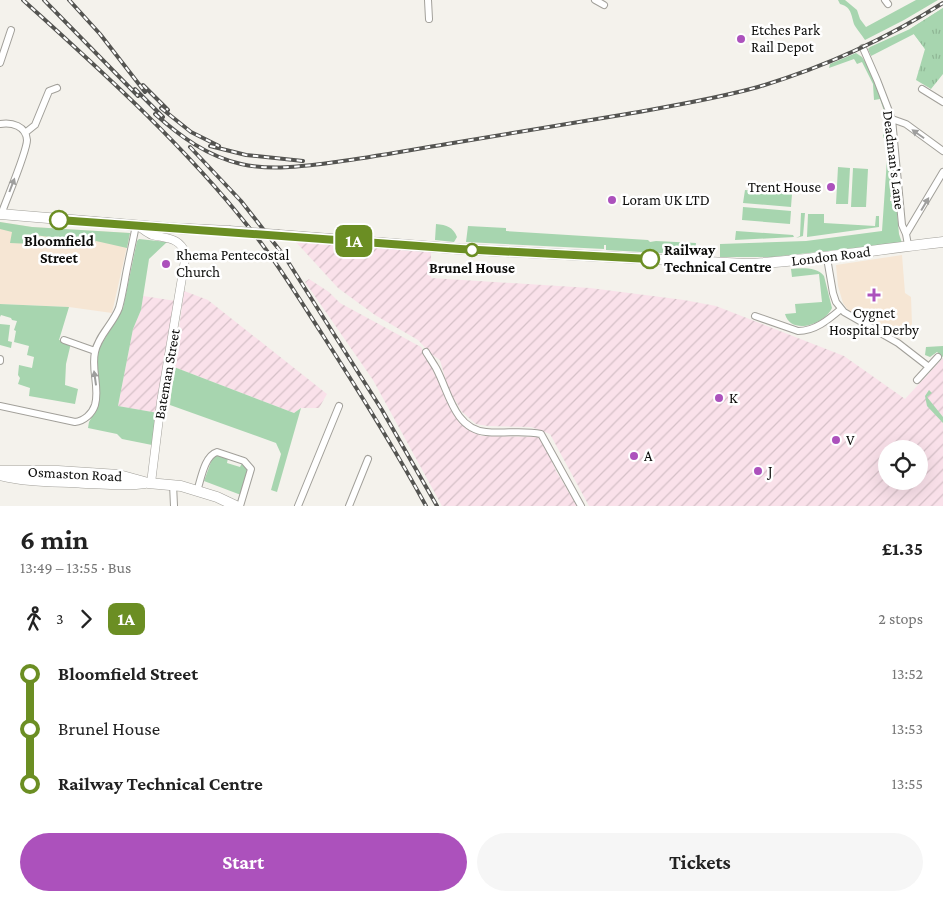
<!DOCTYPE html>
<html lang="en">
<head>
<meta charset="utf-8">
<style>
	:root { --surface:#fff; --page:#f6f6f6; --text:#222; --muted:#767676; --accent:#ac51bc }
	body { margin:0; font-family:"Crimson Pro",serif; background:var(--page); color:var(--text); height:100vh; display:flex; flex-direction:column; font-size:19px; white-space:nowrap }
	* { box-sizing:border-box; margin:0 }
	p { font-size:16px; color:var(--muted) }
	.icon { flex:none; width:28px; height:28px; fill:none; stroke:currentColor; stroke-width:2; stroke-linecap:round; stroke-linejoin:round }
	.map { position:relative; height:506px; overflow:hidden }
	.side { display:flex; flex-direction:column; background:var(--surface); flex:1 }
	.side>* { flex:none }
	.badge { padding:0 10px; border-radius:8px; font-size:18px; line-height:32px }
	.buttons { position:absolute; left:878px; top:440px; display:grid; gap:10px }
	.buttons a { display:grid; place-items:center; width:50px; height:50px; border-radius:50%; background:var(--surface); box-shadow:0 5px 20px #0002; font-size:25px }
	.map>.badge { position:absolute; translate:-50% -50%; box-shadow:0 0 0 2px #fff }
	.legs { display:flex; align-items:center; gap:8px; height:55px; padding:0 20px; font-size:16px }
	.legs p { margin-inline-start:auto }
	.overview { display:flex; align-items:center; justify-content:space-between; height:85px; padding:0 20px }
	h1 { font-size:28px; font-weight:700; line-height:38px }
	.action { display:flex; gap:10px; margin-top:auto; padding:10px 20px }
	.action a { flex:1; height:58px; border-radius:30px; background:var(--accent); color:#fff; font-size:20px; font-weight:700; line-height:58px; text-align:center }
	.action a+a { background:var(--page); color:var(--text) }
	ul { padding:0 20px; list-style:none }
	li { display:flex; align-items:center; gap:18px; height:55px; font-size:19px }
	li i { display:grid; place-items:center; width:8px; height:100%; margin:0 6px; background:currentColor }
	li i::after { content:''; width:12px; height:12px; margin:-6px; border:4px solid; border-radius:50%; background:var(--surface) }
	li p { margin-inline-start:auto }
	li:first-child i { background:linear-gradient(#0000 50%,currentColor 0) }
	li:last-child i { background:linear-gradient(currentColor 50%,#0000 0) }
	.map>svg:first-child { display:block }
	.industrial { fill:url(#industrial-furrows); fill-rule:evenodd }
	.medical { fill:#f6e6d4 }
	.grass { fill:#a7d5af }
	.park { fill:url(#park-tufts) }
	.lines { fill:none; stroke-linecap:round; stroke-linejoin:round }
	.minor-casing { stroke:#a2a09a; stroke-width:8 }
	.tertiary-casing { stroke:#a2a09a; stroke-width:9 }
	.primary-casing { stroke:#a2a09a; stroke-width:11 }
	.minor { stroke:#fff; stroke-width:6 }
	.tertiary { stroke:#fff; stroke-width:8 }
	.primary { stroke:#fff; stroke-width:10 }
	.rail-casing { stroke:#545451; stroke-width:4 }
	.rail { stroke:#fff; stroke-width:2; stroke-dasharray:5.5; stroke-linecap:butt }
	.primary-bridge-casing { stroke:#a2a09a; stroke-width:11; stroke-linecap:butt }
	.primary-bridge { stroke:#fff; stroke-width:10 }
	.oneway { fill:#9e9e9d }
	.line-1-casing { stroke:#fff; stroke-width:11 }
	.line-1 { stroke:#6b8e23; stroke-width:8 }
	.poi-dot { fill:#ac51bc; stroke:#fff; stroke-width:2 }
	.stop-1-dot { fill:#fff; stroke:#6b8e23; stroke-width:2.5 }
	.labels { text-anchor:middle; stroke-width:5; stroke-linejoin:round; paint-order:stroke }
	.poi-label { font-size:15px; fill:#0d0d0b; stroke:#fff; text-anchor:start }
	.street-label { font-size:15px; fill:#0d0d0b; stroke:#fff }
	.stop-label { font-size:15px; font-weight:bold; fill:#0d0d0b; stroke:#fff }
</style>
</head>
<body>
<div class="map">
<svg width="943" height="506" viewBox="0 0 943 506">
	<defs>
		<pattern id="industrial-furrows" width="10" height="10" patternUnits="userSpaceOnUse" patternTransform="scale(1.25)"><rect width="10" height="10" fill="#fae1ea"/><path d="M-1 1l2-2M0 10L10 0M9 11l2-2" fill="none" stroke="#d5c0c7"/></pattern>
		<pattern id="park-tufts" width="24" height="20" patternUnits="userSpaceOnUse" patternTransform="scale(1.25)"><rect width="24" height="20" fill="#a7d5af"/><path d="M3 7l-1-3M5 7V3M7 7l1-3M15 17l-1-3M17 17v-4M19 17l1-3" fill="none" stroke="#8fb695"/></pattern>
	</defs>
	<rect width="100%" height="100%" fill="#f4f2ec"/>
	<!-- industrial -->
	<path class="industrial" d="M295,241L431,252V278L590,288L684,300L716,306L844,356L905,399L943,358V506H589L550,434L531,427L488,426L476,424L462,412L448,388L440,360L431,354L418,340L375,315L338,288ZM886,449H919V481H886Z
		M309,279L329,292L340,303L421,347L447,398L470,429L481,436L538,437L544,443L556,471L577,506H442L373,380L305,282Z
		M184,291L208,300L327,394L319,408H301L294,413L174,367Z
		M143,296L176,301L158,413L118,406L133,329L141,310Z"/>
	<!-- medical -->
	<path class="medical" d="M0,222L32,227L130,233L112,313L69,307L0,304Z
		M902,255L905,293L911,297L912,324L901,339L852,314L848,310L843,303L838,286L836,265Z"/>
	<!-- grass -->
	<path class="grass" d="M838,0H845L857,10L860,19L866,27L916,0H938L904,20L865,40C862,35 858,31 855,26C851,18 853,7 840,4Z
		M943,8L925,49L914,34L871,56L868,49L870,47L910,29Z
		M856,53L862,57L868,66L888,114L890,136L883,138L884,111L880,99L874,100L873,84L862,62L857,64L854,59L829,68L830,64Z
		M887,159L892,160L896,197H890V201H896L899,234L902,243L772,257H720V244L806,241L882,231Z
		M838,167L850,168L848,204H836Z
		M853,168L868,169L866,207H851Z
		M745,190L792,194L791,207L743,203Z
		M743,207L791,211L790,224L742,220Z
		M801,213H805L803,236L796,238L800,236Z
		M808,214H824V223L875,226L876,216H879V227L807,237Z
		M0,222L32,227L130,233L127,248L96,241L88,247L78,246L74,240L34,235L32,244L10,243L12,232L0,229Z
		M436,224C447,225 453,227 457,237L454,242L435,240Z
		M468,226L506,228V231L648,240L650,242L656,241L696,243L695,255L606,250V245H604V249L466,242Z
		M736,231L793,235L794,237L735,240Z
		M139,239L167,242L149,259L141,310L133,329L118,406L158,413L152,445L122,439L117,434L88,428L89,422L93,415L98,401L96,368L98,350L123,308L137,241Z
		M791,269C802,268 817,267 824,276L832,308C825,324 791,336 785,314L796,313L795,304L822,302L819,274L792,277Z
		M0,304L69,307L59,340L71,343L66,364L65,385L78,389L75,404L29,396L30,388L18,384L20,378L18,375L19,365L32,368L34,357L27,355L29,346L14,342L16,331L14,330L17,321L12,320L11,318L1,315L0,317Z
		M0,324L10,325L8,341L12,342L11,348L0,345Z
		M943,346V357L937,352L930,357L925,355L926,347Z
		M174,367L294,413L301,408L277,492L271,490L281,454L276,443L170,405Z
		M929,390L932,393L927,397L943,417V423L927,406L925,396Z
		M217,454L228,458L227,463L240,467L242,463L248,469L241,495L204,481L212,459Z"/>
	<!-- park -->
	<path class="park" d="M943,8V74L931,89L916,80L925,49L910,29Z"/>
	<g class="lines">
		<!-- minor casing -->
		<g class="minor-casing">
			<path id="minor" d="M428,0L429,19
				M595,0L604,5
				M885,0L888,4
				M863,48L877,80L892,119L902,225L906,234L908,245
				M0,63L11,30
				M922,89L943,102
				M892,119L906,124L943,151
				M0,124C12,122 26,126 27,140C27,152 6,200 1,215
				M25,133L35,125L49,91L57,88
				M906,234L943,172
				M827,258L833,293L836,302L844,312L898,343L929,367
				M755,316L798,331C815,331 828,320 841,309
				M64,340L95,351
				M426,352C429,357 433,363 436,368C449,392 454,429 486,432C504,434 523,430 541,434L581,506
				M0,361V359
				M917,380L938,357
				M0,406L75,422C84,421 92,414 95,405C100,388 91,370 95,352C98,336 113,324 119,308C122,297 124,285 126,274C129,258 133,241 136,225
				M173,484L174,506
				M197,491C201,480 204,456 217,452L244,461L251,469L240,506
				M298,506L339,406
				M349,506L368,459"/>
		</g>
		<!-- tertiary casing -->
		<g class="tertiary-casing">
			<path id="tertiary" d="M138,226C143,229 147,233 152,235C168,239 179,237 186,254L161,402L151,483"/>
		</g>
		<!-- primary casing -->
		<g class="primary-casing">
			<path id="primary" d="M0,214L168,228L229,231
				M279,235L460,249L746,264C813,261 877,249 943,242
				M0,471H58L119,475L148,483L181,486L217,497L236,506
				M0,475C27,482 58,481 86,483C106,483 125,486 145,483"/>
		</g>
		<!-- minor -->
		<use href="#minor" class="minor"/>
		<!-- tertiary -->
		<use href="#tertiary" class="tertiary"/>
		<!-- primary -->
		<use href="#primary" class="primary"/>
		<!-- rail casing -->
		<g class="rail-casing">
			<path id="rail" d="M23,0C101,71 181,142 247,225C275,259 298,297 322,334C358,390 394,447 426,506
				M44,0L138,96
				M69,0L100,34L145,92
				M143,85L168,110
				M135,89L163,117
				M161,108L191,132L219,146
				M155,114C181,137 207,156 241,164C272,171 305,166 336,162C373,157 410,150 447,144C507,134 567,124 627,114C671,106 715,99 758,87C822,68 886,39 943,3
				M210,146L246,155L303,161
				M190,147L241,201L285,257L382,410L437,506"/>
		</g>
		<!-- rail -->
		<use href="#rail" class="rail"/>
		<!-- primary-bridge casing -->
		<g class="primary-bridge-casing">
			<path id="primary-bridge" d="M229,231L279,235"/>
		</g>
		<!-- primary-bridge -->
		<use href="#primary-bridge" class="primary-bridge"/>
	</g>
	<!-- one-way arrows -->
	<defs><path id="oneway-solid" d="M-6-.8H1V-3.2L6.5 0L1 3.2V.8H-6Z" transform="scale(1.25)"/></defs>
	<g class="oneway">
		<use href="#oneway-solid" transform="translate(918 134) rotate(-145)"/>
		<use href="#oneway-solid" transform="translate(12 185) rotate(-69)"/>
		<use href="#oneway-solid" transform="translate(925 204) rotate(-59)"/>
		<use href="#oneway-solid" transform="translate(95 378) rotate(-98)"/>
	</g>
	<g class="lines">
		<!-- line-1 casing -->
		<g class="line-1-casing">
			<path id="line-1" d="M59,220L460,249L650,259"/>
		</g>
		<!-- line-1 -->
		<use href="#line-1" class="line-1"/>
	</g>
	<!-- markers -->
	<g class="poi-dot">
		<circle cx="741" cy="39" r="5"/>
		<circle cx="831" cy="187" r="5"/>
		<circle cx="612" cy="200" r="5"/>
		<circle cx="166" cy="264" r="5"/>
		<path d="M871.5 287.5h5v5h5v5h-5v5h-5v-5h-5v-5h5z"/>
		<circle cx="719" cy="398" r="5"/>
		<circle cx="836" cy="440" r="5"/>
		<circle cx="634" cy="456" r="5"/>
		<circle cx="758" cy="471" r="5"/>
	</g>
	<g class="stop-1-dot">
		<circle cx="59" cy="220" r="9"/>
		<circle cx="472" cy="250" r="6"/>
		<circle cx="650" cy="259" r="9"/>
	</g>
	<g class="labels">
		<!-- poi labels -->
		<g class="poi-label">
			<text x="751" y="35">Etches Park<tspan x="751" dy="17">Rail Depot</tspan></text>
			<text x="821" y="192" text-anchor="end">Trent House</text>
			<text x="622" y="205">Loram UK LTD</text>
			<text x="176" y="260">Rhema Pentecostal<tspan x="176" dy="17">Church</tspan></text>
			<text x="874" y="318" text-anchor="middle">Cygnet<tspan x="874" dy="17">Hospital Derby</tspan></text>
			<text x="729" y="403">K</text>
			<text x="846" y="445">V</text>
			<text x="644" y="461">A</text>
			<text x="768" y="476">J</text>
		</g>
		<!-- street labels -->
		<g class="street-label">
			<text transform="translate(894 160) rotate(83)" y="5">Deadman's Lane</text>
			<text transform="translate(831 256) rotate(-7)" y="5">London Road</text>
			<text transform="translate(167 374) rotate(-80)" y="5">Bateman Street</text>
			<text transform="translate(75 474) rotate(3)" y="5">Osmaston Road</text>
		</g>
		<!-- stop labels -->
		<g class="stop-label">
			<text x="59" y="246">Bloomfield<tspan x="59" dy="17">Street</tspan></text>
			<text x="664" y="255" text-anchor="start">Railway<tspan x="664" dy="17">Technical Centre</tspan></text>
			<text x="472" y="273">Brunel House</text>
		</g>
	</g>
</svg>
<div class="buttons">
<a><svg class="icon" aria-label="locate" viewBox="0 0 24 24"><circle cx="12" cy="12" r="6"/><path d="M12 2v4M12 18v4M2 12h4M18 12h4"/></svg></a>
</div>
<b class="badge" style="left:354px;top:241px;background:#6b8e23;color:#fff">1A</b>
</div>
<section class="side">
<div class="overview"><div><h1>6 min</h1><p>13:49 – 13:55 · Bus</p></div><b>£1.35</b></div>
<div class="legs"><svg class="icon" aria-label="walk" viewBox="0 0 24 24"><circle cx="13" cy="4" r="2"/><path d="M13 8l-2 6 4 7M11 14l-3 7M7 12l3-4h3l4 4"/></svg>3<svg class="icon" aria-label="forward" viewBox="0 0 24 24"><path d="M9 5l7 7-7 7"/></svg><b class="badge" style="background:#6b8e23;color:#fff">1A</b><p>2 stops</p></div>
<ul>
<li><i style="color:#6b8e23"></i><b>Bloomfield Street</b><p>13:52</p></li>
<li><i style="color:#6b8e23"></i><span>Brunel House</span><p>13:53</p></li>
<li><i style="color:#6b8e23"></i><b>Railway Technical Centre</b><p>13:55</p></li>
</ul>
<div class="action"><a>Start</a><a>Tickets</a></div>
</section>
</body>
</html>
